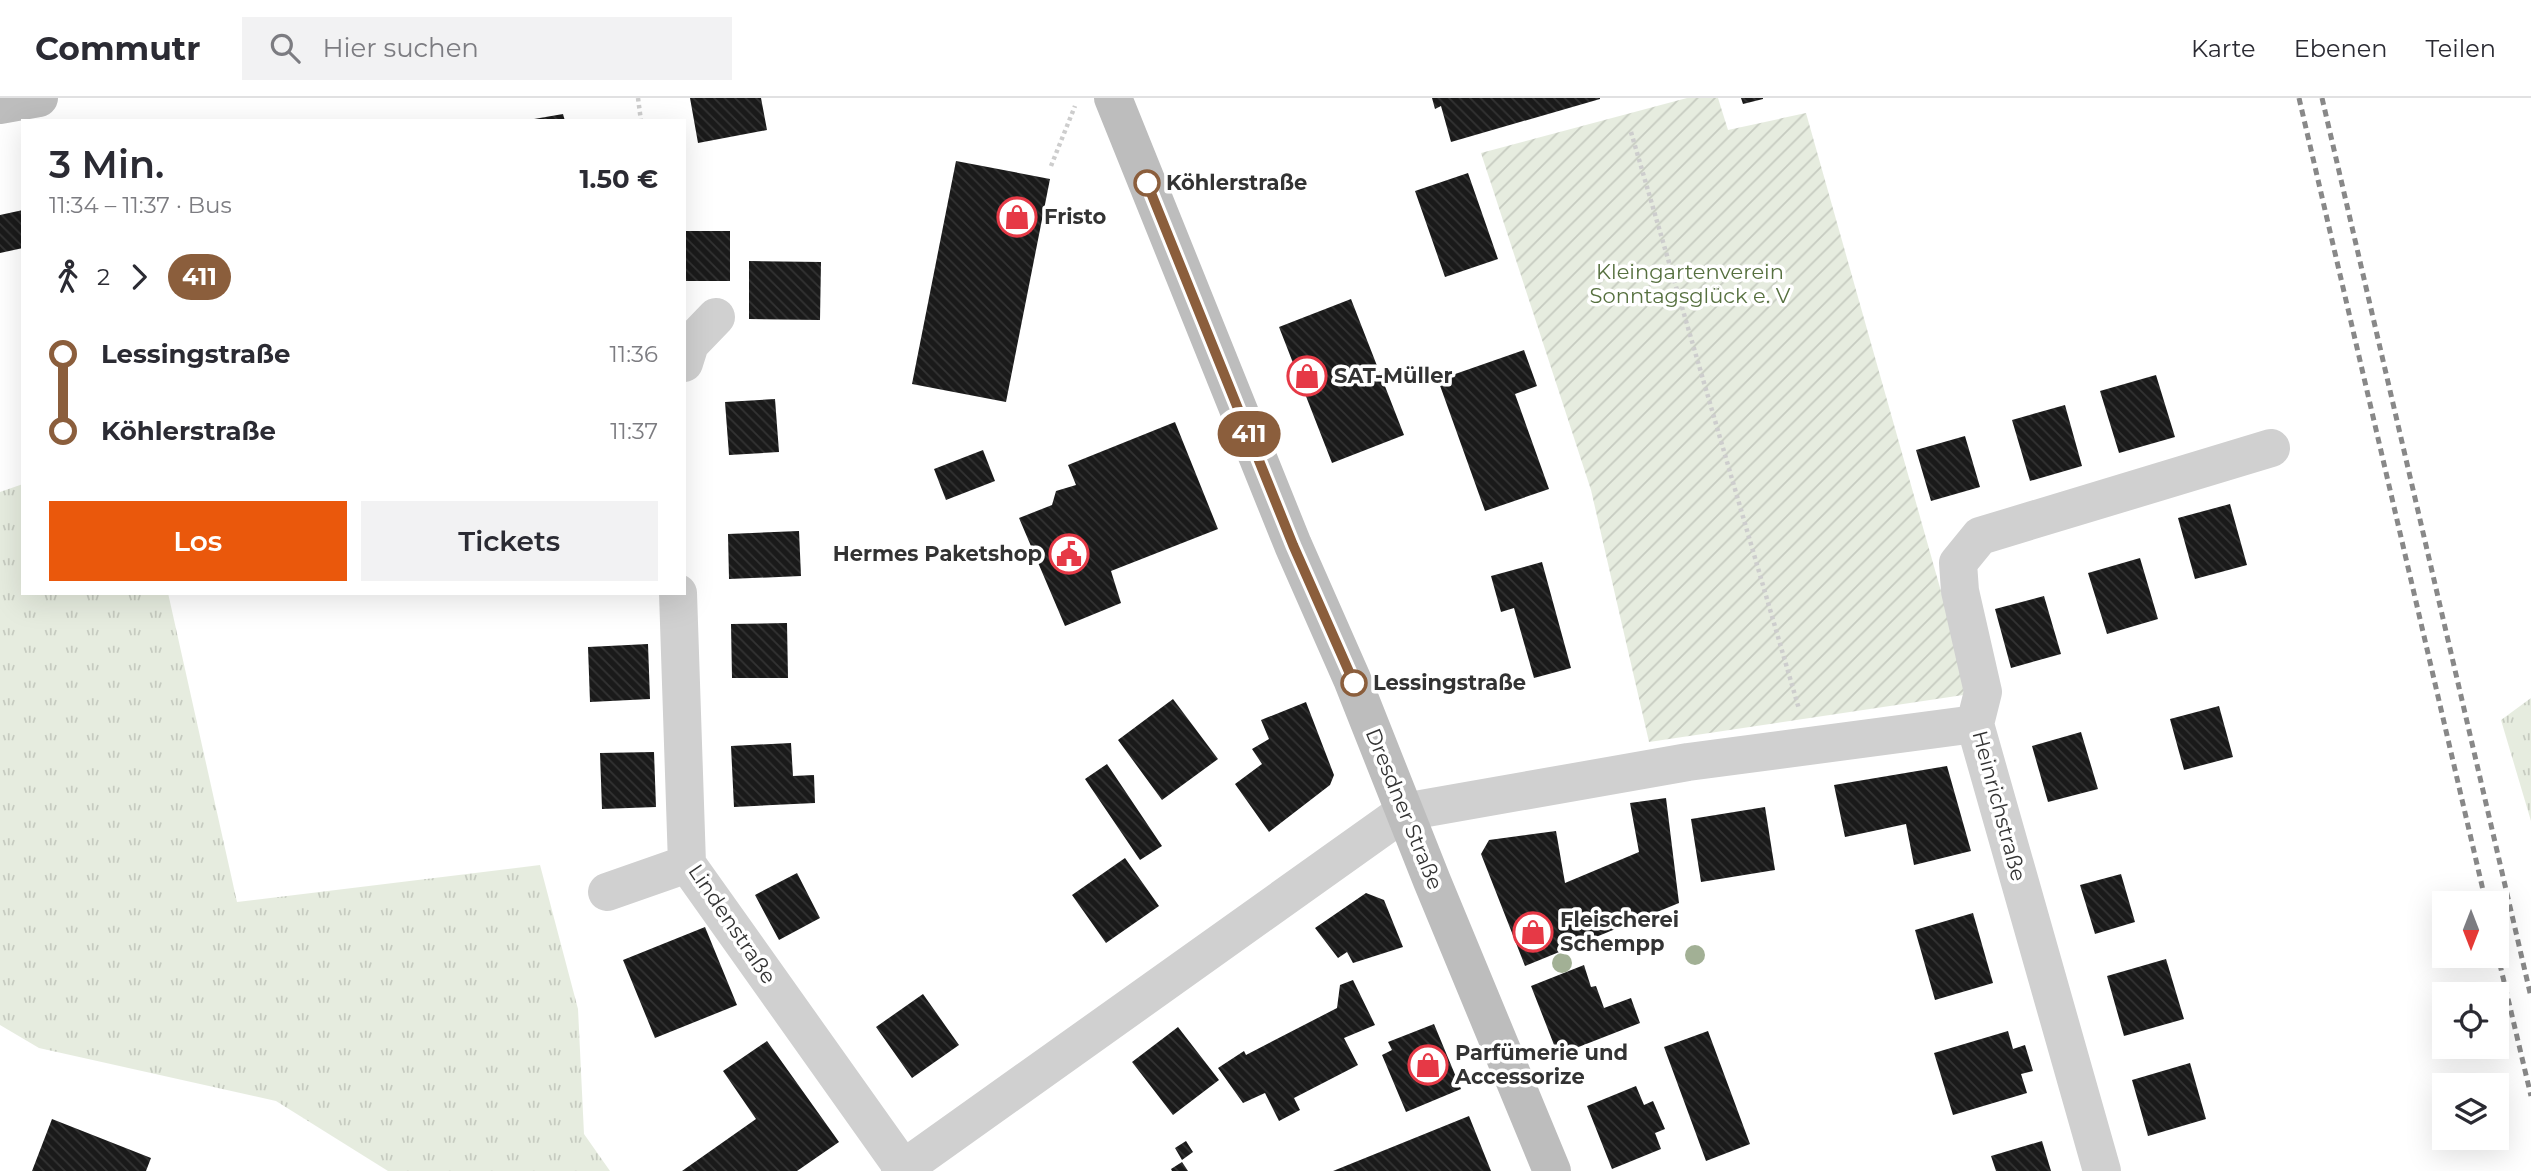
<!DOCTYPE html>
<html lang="de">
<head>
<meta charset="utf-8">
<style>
	:root { --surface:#fff; --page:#f2f2f3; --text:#2b2b33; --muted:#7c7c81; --line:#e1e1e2; --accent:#ea580c }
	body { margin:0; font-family:Montserrat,sans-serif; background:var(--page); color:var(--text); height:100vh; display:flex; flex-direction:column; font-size:26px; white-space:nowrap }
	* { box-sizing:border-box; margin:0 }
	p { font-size:23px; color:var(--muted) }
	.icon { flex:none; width:38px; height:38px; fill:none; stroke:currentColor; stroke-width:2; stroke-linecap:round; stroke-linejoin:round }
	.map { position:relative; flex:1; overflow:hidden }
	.drawer { position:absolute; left:21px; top:21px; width:665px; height:476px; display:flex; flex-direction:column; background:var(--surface); border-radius:0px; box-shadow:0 7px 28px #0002 }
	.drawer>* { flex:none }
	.badge { padding:0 14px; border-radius:23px; font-size:24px; line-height:46px }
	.needle { width:46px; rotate:180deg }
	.tools { position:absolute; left:2432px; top:793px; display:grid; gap:14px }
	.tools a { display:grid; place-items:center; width:77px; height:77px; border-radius:0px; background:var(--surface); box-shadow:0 7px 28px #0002; font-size:35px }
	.map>.badge { position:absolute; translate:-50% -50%; box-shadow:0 0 0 4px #fff }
	.legs { display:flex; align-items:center; gap:10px; height:77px; padding:0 28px; font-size:23px }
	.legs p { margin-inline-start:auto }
	.overview { display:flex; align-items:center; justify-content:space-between; height:119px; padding:0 28px }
	h1 { font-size:38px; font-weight:600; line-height:52px }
	.button { display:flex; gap:14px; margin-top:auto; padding:14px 28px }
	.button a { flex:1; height:80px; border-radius:0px; background:var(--accent); color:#fff; font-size:28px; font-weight:600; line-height:80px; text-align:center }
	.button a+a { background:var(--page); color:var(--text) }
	ul { padding:0 28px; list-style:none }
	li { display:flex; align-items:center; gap:24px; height:77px; font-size:26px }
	li i { display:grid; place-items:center; width:10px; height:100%; margin:0 9px; background:currentColor }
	li i::after { content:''; width:18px; height:18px; margin:-9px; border:5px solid; border-radius:50%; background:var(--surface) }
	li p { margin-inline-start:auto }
	li:first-child i { background:linear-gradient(#0000 50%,currentColor 0) }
	li:last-child i { background:linear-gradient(currentColor 50%,#0000 0) }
	header { display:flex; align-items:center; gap:42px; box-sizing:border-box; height:98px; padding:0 35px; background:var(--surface); border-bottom:2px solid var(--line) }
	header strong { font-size:33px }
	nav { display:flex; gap:38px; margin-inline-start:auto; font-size:24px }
	.search { width:490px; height:63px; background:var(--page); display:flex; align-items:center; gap:18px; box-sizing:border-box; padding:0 24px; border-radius:0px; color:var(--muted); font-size:26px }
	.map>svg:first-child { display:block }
	.grass { fill:url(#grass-tufts) }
	.garden { fill:url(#garden-furrows) }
	.building { fill:url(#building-back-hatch) }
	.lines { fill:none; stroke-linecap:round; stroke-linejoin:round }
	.path { stroke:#cdcdcd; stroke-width:4.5; stroke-dasharray:3.5 3.5; stroke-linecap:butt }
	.street { stroke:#d0d0d0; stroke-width:38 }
	.secondary { stroke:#bdbdbd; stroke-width:38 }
	.rail { stroke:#888; stroke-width:5; stroke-dasharray:7 5; stroke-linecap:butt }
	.tree { fill:#a2b095 }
	.line-1-casing { stroke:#fff; stroke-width:16 }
	.line-1 { stroke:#8b5e3c; stroke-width:10 }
	.stop-1-dot { fill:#fff; stroke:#8b5e3c; stroke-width:3.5 }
	.labels { text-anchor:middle; stroke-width:7; stroke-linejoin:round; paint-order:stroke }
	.stop-label { font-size:21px; font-weight:bold; fill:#333; stroke:#fff; text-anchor:start }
	.poi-label { font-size:21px; font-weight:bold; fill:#333; stroke:#fff; text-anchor:start }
	.park-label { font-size:21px; fill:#56703f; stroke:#fff }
	.street-label { font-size:21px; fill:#333; stroke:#fff }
</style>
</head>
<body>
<header>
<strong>Commutr</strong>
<div class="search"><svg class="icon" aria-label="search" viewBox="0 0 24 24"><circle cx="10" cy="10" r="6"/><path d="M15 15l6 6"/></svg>Hier suchen</div>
<nav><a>Karte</a><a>Ebenen</a><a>Teilen</a></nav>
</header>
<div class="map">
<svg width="2531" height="1073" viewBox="0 0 2531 1073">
	<defs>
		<pattern id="grass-tufts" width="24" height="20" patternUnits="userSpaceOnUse" patternTransform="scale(1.75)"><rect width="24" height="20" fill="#e6ecdf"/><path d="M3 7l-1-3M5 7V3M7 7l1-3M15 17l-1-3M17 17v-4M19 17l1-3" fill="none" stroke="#c6cbc0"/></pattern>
		<pattern id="garden-furrows" width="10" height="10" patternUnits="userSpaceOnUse" patternTransform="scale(1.75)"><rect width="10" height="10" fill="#e6ecdf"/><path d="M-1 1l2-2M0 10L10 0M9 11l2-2" fill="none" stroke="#c6cbc0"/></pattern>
		<pattern id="building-back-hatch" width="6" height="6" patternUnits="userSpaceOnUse" patternTransform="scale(1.75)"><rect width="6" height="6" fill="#1a1a1a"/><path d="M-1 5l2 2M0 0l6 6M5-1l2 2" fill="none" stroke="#333"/></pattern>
	</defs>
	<rect width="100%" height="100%" fill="#fff"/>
	<!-- grass -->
	<path class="grass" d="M23,386V495H168L237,804L540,767L578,911L584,1036L610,1073H388L276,1003L39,950L0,927V394Z
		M2531,600V723L2501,622Z"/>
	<!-- garden -->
	<path class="garden" d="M1687,0H1718L1728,32L1806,15L1970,596L1649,644L1591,392L1481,55Z"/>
	<!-- building -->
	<path class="building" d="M690,0H761L767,32L698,45Z
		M1432,0H1600V1L1451,44L1441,8L1435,11Z
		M1741,0H1763V1L1743,6Z
		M563,16L565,23H534V21Z
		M956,63L1050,81L1006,304L912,286Z
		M1468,75L1498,161L1445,179L1415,93Z
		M23,112V150L0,155V117Z
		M684,133H730V183H684Z
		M749,163L821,164L820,222L749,221Z
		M1351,201L1404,337L1332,365L1279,229Z
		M1524,252L1537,288L1515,296L1549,391L1485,413L1438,282Z
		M2156,277L2175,339L2119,355L2100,293Z
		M775,301L779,354L729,357L725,304Z
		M2065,307L2082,368L2030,383L2012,322Z
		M1175,324L1218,431L1111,473L1121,505L1065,528L1019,420L1052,407L1056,393L1076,387L1068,367Z
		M1965,338L1980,389L1931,403L1916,352Z
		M983,352L995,383L946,402L934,371Z
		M2230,406L2247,467L2195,481L2178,420Z
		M799,433L801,478L729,481L728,436Z
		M2140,460L2158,521L2107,536L2088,475Z
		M1542,464L1571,570L1534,580L1514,510L1501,514L1491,478Z
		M2044,498L2061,556L2011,570L1995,511Z
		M787,525L788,580H732L731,526Z
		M648,546L650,601L590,604L588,549Z
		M1173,601L1218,661L1162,702L1118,642Z
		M1306,604L1334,677L1330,687L1269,734L1235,686L1262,666L1252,651L1269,641L1261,622Z
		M2219,608L2233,659L2184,672L2170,621Z
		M2081,634L2098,691L2048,704L2032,648Z
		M791,645L793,678L814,677L815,705L734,709L731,648Z
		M654,654L656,709L602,711L600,655Z
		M1107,666L1162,748L1140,762L1085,681Z
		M1947,668L1971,753L1914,767L1906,726L1845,739L1834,687Z
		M1666,700L1679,805L1525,868L1481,756L1489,742L1556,733L1565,785L1639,754L1630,705Z
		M1765,709L1775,772L1701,784L1691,721Z
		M1125,760L1159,808L1106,845L1072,797Z
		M797,775L820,820L779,842L755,797Z
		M2121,776L2135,824L2095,836L2080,787Z
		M1366,795L1384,802L1403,849L1353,865L1347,854L1338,860L1315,830Z
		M1973,815L1993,885L1935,902L1915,832Z
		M705,829L737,907L655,940L623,862Z
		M2166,861L2184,921L2124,938L2107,878Z
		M1584,867L1591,889L1596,888L1604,910L1631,900L1640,925L1558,957L1531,888Z
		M1353,882L1375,927L1344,940L1358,967L1294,1000L1300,1012L1279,1023L1265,995L1243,1005L1218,970L1244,953L1246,957L1337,910L1340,887Z
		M923,896L959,947L912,980L876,929Z
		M1434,926L1461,991L1406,1014L1382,957L1392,952L1388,944Z
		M1178,929L1219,982L1173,1017L1132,964Z
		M1708,933L1750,1046L1706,1063L1664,949Z
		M2008,933L2013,951L2025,947L2033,973L2021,976L2027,995L1953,1017L1934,955Z
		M767,943L839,1044L797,1073H682L756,1021L723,973Z
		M2190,965L2206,1021L2148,1038L2132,982Z
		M1636,988L1644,1007L1653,1003L1665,1031L1655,1035L1661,1051L1612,1071L1587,1008Z
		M1469,1018L1491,1073H1333Z
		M52,1021L151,1060L146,1073H32Z
		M1186,1043L1193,1054L1182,1062L1175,1050Z
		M2042,1043L2051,1073H1996L1991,1058Z
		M1182,1064L1188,1073H1172L1171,1071Z"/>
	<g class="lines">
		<!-- path -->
		<path class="path" d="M638,0L641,23
			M1631,34L1799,611
			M1051,68L1075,8"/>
		<!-- street -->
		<path class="street" d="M684,265L690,246L716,219
			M678,495L687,766L905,1073
			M607,794L687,766
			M900,1073L1404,714L1688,664L1975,626
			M2102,1073L1975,626L1983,594L1960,493L1958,465L1980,438L2271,350"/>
		<!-- secondary -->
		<path class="secondary" d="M1113,0L1293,447L1352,581L1432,783L1552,1073
			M0,7L39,0"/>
		<!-- rail -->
		<path class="rail" d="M2299,0L2486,805
			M2322,0L2531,899
			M2497,854L2531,998"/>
	</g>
	<!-- trees -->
	<g class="tree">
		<circle cx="1695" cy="857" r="10"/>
		<circle cx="1562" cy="865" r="10"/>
	</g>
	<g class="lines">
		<!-- line-1 casing -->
		<g class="line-1-casing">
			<path id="line-1" d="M1147,85L1293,447L1354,585"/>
		</g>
		<!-- line-1 -->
		<use href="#line-1" class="line-1"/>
	</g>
	<!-- icons -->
	<defs>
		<g id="shop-ring" transform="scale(2.0125)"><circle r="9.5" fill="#fff" stroke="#e63946" stroke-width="1.5"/><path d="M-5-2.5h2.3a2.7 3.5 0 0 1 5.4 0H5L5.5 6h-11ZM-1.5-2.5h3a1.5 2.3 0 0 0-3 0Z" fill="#e63946"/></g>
		<g id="civic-ring" transform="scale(2.0125)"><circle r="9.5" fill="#fff" stroke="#e63946" stroke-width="1.5"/><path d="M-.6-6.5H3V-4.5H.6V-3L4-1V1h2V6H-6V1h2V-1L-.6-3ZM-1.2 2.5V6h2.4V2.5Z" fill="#e63946"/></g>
	</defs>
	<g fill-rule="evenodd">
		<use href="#shop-ring" x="1017" y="119"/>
		<use href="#shop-ring" x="1307" y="278"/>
		<use href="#civic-ring" x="1069" y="456"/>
		<use href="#shop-ring" x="1533" y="834"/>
		<use href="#shop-ring" x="1428" y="967"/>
	</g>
	<!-- markers -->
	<g class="stop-1-dot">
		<circle cx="1147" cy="85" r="12"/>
		<circle cx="1354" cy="585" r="12"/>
	</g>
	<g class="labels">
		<!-- stop labels -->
		<g class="stop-label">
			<text x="1166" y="92">Köhlerstraße</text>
			<text x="1373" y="592">Lessingstraße</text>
		</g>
		<!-- poi labels -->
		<g class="poi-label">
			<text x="1044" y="126">Fristo</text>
			<text x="1334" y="285">SAT-Müller</text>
			<text x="1042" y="463" text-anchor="end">Hermes Paketshop</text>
			<text x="1560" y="829">Fleischerei<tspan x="1560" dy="24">Schempp</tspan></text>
			<text x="1455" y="962">Parfümerie und<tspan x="1455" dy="24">Accessorize</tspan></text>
		</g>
		<!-- park labels -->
		<g class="park-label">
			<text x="1690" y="181">Kleingartenverein<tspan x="1690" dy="24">Sonntagsglück e. V</tspan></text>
		</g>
		<!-- street labels -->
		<g class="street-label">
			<text transform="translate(1999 708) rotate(75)" y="7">Heinrichstraße</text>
			<text transform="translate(1404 711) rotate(68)" y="7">Dresdner Straße</text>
			<text transform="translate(732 826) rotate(56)" y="7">Lindenstraße</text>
		</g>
	</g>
</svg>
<div class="tools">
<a><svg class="needle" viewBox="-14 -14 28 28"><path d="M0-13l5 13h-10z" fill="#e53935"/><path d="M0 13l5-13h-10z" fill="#7c7c81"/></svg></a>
<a><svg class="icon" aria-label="locate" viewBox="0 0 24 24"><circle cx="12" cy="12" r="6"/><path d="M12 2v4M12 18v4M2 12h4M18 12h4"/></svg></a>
<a><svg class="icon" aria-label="layers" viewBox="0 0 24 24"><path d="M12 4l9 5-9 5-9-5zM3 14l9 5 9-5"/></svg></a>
</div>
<b class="badge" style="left:1249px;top:336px;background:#8b5e3c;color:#fff">411</b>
<section class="drawer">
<div class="overview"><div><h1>3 Min.</h1><p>11:34 – 11:37 · Bus</p></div><b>1.50 €</b></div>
<div class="legs"><svg class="icon" aria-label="walk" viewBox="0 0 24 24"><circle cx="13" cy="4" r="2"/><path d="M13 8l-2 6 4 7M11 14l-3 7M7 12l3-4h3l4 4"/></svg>2<svg class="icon" aria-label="forward" viewBox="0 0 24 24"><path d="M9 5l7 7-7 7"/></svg><b class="badge" style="background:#8b5e3c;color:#fff">411</b></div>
<ul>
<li><i style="color:#8b5e3c"></i><b>Lessingstraße</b><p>11:36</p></li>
<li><i style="color:#8b5e3c"></i><b>Köhlerstraße</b><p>11:37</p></li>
</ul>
<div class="button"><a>Los</a><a>Tickets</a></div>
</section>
</div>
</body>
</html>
